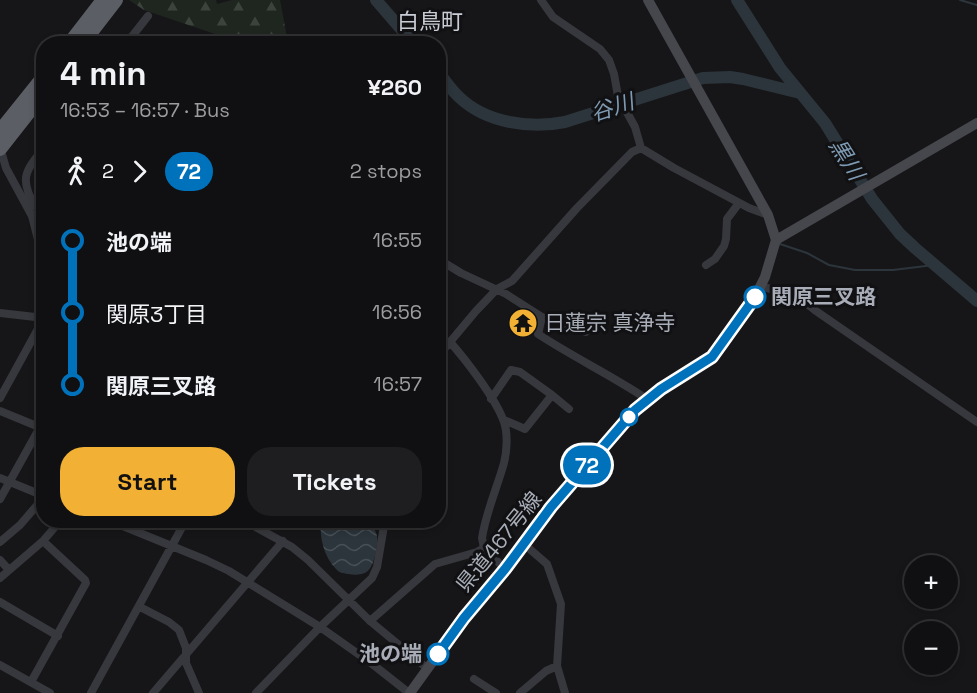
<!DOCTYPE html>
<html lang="en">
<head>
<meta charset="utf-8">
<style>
	:root { --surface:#101012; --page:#1e1e20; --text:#f1f3f6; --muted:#9c9d9f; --line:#303032; --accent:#f2b134 }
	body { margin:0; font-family:"Space Grotesk","Noto Sans JP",sans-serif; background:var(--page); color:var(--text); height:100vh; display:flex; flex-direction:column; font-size:22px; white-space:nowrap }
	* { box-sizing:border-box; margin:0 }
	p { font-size:20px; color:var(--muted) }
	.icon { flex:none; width:33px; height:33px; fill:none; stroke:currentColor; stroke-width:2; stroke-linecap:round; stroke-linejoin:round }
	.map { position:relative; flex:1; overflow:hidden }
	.details { position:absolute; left:36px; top:36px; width:410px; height:492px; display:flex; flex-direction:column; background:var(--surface); border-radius:24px; box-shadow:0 3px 9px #0003,0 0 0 2px var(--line) }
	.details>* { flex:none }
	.badge { padding:0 12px; border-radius:20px; font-size:21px; line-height:39px }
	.tools { position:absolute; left:904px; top:555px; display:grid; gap:12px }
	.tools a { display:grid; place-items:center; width:54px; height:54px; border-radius:50%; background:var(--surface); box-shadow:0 3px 9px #0003,0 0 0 2px var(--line); font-size:30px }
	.map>.badge { position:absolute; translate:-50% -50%; box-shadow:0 0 0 3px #fff }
	.legs { display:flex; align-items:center; gap:9px; height:66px; padding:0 24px; font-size:20px }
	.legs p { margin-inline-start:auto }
	.headline { display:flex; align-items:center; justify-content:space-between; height:102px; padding:0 24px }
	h1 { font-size:33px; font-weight:800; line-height:45px }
	.cta { display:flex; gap:12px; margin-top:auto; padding:12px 24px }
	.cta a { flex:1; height:69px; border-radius:24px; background:var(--accent); color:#111; font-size:24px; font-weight:800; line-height:69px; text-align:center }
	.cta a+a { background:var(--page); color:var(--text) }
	ul { padding:0 24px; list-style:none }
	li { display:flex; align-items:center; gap:21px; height:72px; font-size:22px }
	li i { display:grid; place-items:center; width:9px; height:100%; margin:0 8px; background:currentColor }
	li i::after { content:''; width:15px; height:15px; margin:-8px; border:4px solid; border-radius:50%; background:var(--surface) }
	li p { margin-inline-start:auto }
	li:first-child i { background:linear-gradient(#0000 50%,currentColor 0) }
	li:last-child i { background:linear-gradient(currentColor 50%,#0000 0) }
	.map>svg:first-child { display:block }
	.forest { fill:url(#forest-firs) }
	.water { fill:url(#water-waves) }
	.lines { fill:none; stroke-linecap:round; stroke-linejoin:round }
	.stream { stroke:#2c353c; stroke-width:2 }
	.river { stroke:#2c353c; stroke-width:12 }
	.minor { stroke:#37383d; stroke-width:8 }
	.secondary { stroke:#45474d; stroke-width:10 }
	.trunk { stroke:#5b5e65; stroke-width:14 }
	.line-1-casing { stroke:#fff; stroke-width:14 }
	.line-1 { stroke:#0072bc; stroke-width:9 }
	.stop-1-dot { fill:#fff; stroke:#0072bc; stroke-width:3 }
	.labels { text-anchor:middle; stroke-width:6; stroke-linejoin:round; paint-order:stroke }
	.stop-label { font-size:21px; font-weight:bold; fill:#a8adb8; stroke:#111113; text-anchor:start }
	.poi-label { font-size:21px; fill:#a8adb8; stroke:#111113; text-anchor:start }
	.street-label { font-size:21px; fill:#a8adb8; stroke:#111113 }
	.neighbourhood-label { font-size:22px; fill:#c9ccd4; stroke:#111113 }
	.water-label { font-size:22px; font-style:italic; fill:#7f9bb3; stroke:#111113 }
</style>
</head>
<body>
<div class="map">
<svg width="977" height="693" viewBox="0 0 977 693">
	<defs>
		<pattern id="forest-firs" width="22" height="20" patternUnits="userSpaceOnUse" patternTransform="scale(1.5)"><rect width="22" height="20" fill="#1e261f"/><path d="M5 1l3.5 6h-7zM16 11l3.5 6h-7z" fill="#3c433d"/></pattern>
		<pattern id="water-waves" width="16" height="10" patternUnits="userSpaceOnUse" patternTransform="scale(1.5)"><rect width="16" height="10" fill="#2c353c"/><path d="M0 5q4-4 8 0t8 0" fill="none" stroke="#485056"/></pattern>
	</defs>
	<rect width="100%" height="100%" fill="#161618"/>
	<!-- forest -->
	<path class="forest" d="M129,0H216L217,4L232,0H280L288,43H237L236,41L144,10Z"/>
	<!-- water -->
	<path class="water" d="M321,521H362L365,526L374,529C379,536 377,543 376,551C372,570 368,577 348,574C343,573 339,573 336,569C324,557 319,537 321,521Z"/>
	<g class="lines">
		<!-- stream -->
		<path class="stream" d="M960,0L977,5
			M780,244L807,253L829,265L855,270H893L934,265"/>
		<!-- river -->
		<path class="river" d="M376,0L414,44
			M737,0L780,68L825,123L872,199L900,234L915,248L977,301
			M438,72C445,80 451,90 459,97C486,123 530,129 565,122L703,78L730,77L743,79L800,93"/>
		<!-- minor -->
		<path class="minor" d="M541,0L553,17L600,49L609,60L614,74L618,96L635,127L641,148L674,168L749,208L768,215
			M126,44L148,16
			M0,147L6,168L32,216L44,263
			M35,206C19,179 25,171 44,148
			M438,259L461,273L506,294L542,317L586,332
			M706,265L715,259L724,246L726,239L727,219L739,203
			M761,286C780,292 801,297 816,311L977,422
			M0,313L44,318
			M542,317L538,334C573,357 611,375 647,399
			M450,342C466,360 496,399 504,422C508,434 507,451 504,463C497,488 486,512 482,538L484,548L505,569
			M438,359L445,348L476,311L497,289L512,281L577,208L632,152L641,148
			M552,395L569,409
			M0,398L44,318
			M491,399L511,370L520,372L552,395L525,429L504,420
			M0,411L44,429
			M0,478L44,496
			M0,499L44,420
			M108,520L206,560L229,571L320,627L371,663L409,693
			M243,520L292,547L308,560L370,621L428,669
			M0,542L20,525L39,503
			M525,545L547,564L561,604L557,666L565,693
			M0,560L9,570
			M0,578L43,541L61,520
			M0,602L58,636
			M140,607L169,622L179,630L186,648V663L199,693
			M370,621L435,564L477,552L484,548
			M0,665L50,693
			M474,679L496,693
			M31,682L86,583L85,580L43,541
			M91,693L186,520
			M153,693L283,541
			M256,693L320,627L372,578L377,567L385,520
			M520,693L546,671L557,666"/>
		<!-- secondary -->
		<path class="secondary" d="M776,240L977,123
			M410,693L464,618L525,545L551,507L635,410L661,389L712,357L721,345L753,301L765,277L776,240L768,215L648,0"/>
		<!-- trunk -->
		<path class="trunk" d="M69,44L103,0
			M82,44L116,0
			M0,131L44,76
			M0,149L44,93"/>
	</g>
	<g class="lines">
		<!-- line-1 casing -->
		<g class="line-1-casing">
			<path id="line-1" d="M438,654L464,618L505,569L551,507L635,410L661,389L712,357L755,297"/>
		</g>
		<!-- line-1 -->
		<use href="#line-1" class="line-1"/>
	</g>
	<!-- icons -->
	<defs>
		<g id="temple-disc" transform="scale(1.5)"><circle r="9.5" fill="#f2b134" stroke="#111113"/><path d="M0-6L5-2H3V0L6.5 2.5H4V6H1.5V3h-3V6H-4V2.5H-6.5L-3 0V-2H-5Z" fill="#111"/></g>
	</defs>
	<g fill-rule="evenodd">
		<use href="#temple-disc" x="523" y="323"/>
	</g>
	<!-- markers -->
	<g class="stop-1-dot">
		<circle cx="755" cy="297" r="10"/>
		<circle cx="629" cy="417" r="8"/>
		<circle cx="438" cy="654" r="10"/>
	</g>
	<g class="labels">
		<!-- stop labels -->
		<g class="stop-label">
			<text x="771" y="304">関原三叉路</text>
			<text x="422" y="661" text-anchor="end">池の端</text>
		</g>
		<!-- poi labels -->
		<g class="poi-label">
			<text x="544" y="330">日蓮宗 真浄寺</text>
		</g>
		<!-- street labels -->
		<g class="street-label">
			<text transform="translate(499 542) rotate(-51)" y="7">県道467号線</text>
		</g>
		<!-- neighbourhood labels -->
		<g class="neighbourhood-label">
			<text x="430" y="29">白鳥町</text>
		</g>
		<!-- water labels -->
		<g class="water-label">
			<text transform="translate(612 107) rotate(-18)" y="8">谷川</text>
			<text transform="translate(847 159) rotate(58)" y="8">黒川</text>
		</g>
	</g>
</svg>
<div class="tools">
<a>+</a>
<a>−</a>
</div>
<b class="badge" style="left:587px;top:465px;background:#0072bc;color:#fff">72</b>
<section class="details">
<div class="headline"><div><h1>4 min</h1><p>16:53 – 16:57 · Bus</p></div><b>¥260</b></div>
<div class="legs"><svg class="icon" aria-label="walk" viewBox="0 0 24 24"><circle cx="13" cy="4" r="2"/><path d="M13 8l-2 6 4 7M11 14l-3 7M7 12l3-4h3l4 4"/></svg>2<svg class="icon" aria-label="forward" viewBox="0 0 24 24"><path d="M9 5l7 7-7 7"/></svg><b class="badge" style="background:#0072bc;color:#fff">72</b><p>2 stops</p></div>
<ul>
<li><i style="color:#0072bc"></i><b>池の端</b><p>16:55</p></li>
<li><i style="color:#0072bc"></i><span>関原3丁目</span><p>16:56</p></li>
<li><i style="color:#0072bc"></i><b>関原三叉路</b><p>16:57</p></li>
</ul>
<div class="cta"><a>Start</a><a>Tickets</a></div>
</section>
</div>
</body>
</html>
